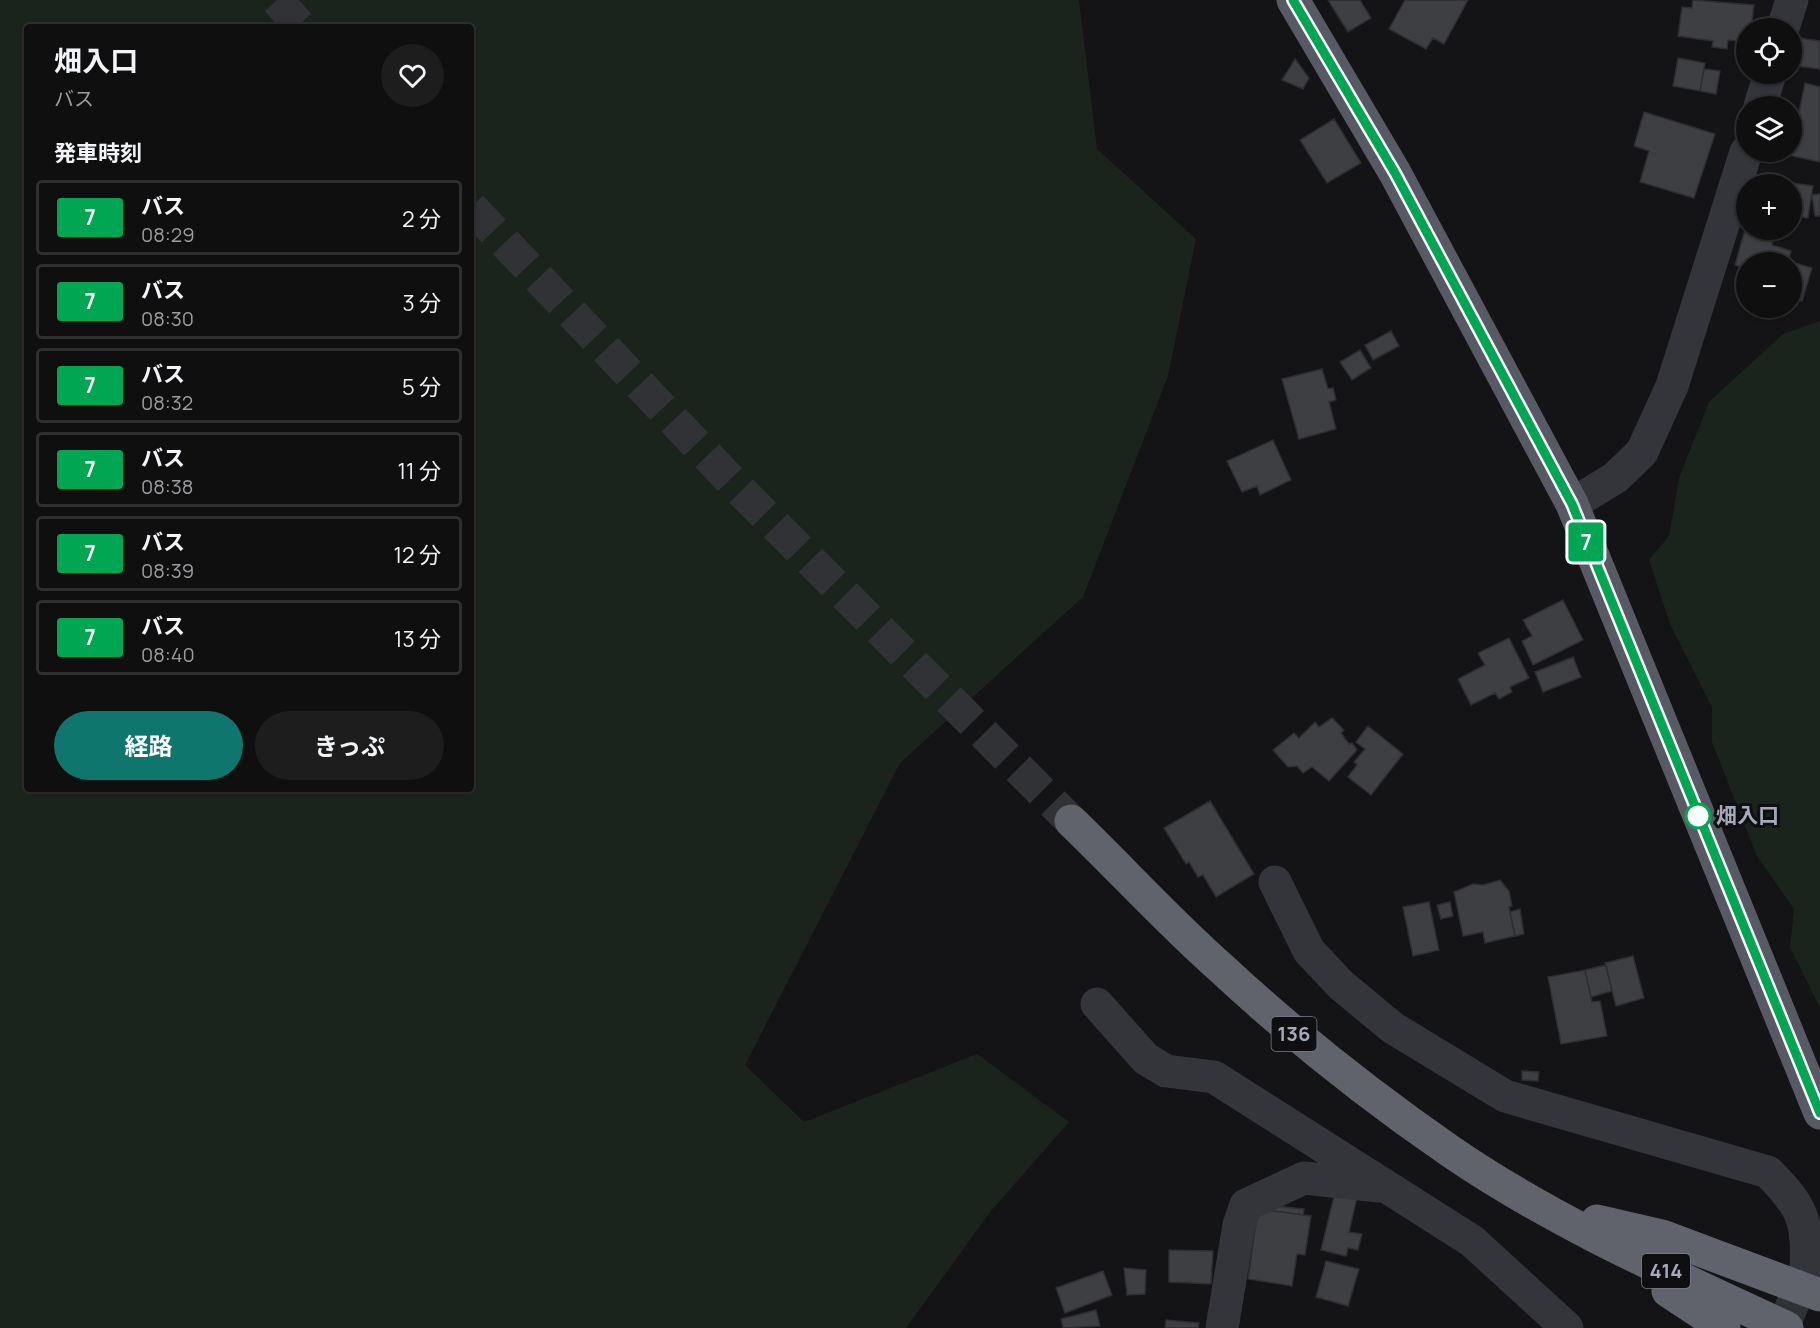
<!DOCTYPE html>
<html lang="ja">
<head>
<meta charset="utf-8">
<style>
	:root { --surface:#0f0f10; --page:#1d1d1e; --text:#f1f3f6; --muted:#9b9c9f; --line:#2f2f30; --accent:#0f766e }
	body { margin:0; font-family:Manrope,"Noto Sans JP",sans-serif; background:var(--page); color:var(--text); height:100vh; display:flex; flex-direction:column; font-size:22px; white-space:nowrap }
	* { box-sizing:border-box; margin:0 }
	p { font-size:20px; color:var(--muted) }
	.icon { flex:none; width:33px; height:33px; fill:none; stroke:currentColor; stroke-width:2; stroke-linecap:round; stroke-linejoin:round }
	.map { position:relative; flex:1; overflow:hidden }
	.details { position:absolute; left:24px; top:24px; width:450px; height:768px; display:flex; flex-direction:column; background:var(--surface); border-radius:6px; box-shadow:0 2px 4px #0004,0 0 0 2px var(--line) }
	.details>* { flex:none }
	.badge { padding:0 12px; border-radius:4px; font-size:21px; line-height:39px }
	.controls { position:absolute; left:1736px; top:18px; display:grid; gap:12px }
	.controls a { display:grid; place-items:center; width:66px; height:66px; border-radius:50%; background:var(--surface); box-shadow:0 2px 4px #0004,0 0 0 2px var(--line); font-size:30px }
	.map>.badge { position:absolute; translate:-50% -50%; box-shadow:0 0 0 3px #fff }
	h2 { padding:0 30px; font-size:22px; line-height:54px }
	.round { display:grid; place-items:center; flex:none; width:63px; height:63px; border-radius:32px; background:var(--page) }
	.head { display:flex; align-items:center; justify-content:space-between; height:102px; padding:0 30px }
	h1 { font-size:28px; font-weight:700; line-height:45px }
	.primary-button { display:flex; gap:12px; margin-top:auto; padding:12px 30px }
	.primary-button a { flex:1; height:69px; border-radius:36px; background:var(--accent); color:#fff; font-size:24px; font-weight:700; line-height:69px; text-align:center }
	.primary-button a+a { background:var(--page); color:var(--text) }
	ul { padding:0; list-style:none }
	li { display:flex; align-items:center; gap:18px; height:75px; margin:0 12px 9px; padding:0 18px; border:3px solid var(--line); border-radius:6px }
	li div { flex:1 }
	li b { display:block; font-size:22px }
	li em { font-style:normal }
	li .badge { min-width:66px; font-weight:700; text-align:center }
	.map>svg:first-child { display:block }
	.green { fill:#1b241c; fill-rule:evenodd }
	.building { fill:#3d3f43; stroke:#2d2d32; stroke-width:1.5 }
	.lines { fill:none; stroke-linecap:round; stroke-linejoin:round }
	.minor-tunnel { stroke:#313236; stroke-width:33; stroke-dasharray:33 16; stroke-linecap:butt }
	.motorway-tunnel { stroke:#313236; stroke-width:33; stroke-dasharray:33 16; stroke-linecap:butt }
	.minor { stroke:#34353b; stroke-width:33 }
	.trunk { stroke:#585a63; stroke-width:33 }
	.motorway { stroke:#60636c; stroke-width:33 }
	.line-casing { stroke:#fff; stroke-width:14 }
	.line { stroke:#00a651; stroke-width:9 }
	.stop-dot { fill:#fff; stroke:#00a651; stroke-width:3 }
	.labels { text-anchor:middle; stroke-width:6; stroke-linejoin:round; paint-order:stroke }
	.shield { fill:#0f0f11; stroke:#777c85; stroke-width:1.5 }
	.shield-label { font-size:20px; font-weight:bold; fill:#a4aab7 }
	.stop-label { font-size:21px; font-weight:bold; fill:#a4aab7; stroke:#0f0f11; text-anchor:start }
</style>
</head>
<body>
<div class="map">
<svg width="1820" height="1328" viewBox="0 0 1820 1328">
	<rect width="100%" height="100%" fill="#141416"/>
	<!-- green -->
	<path class="green" d="M0,0H1079L1097,149L1196,239L1168,376L1083,597L900,763L745,1065L804,1122L977,1054L1069,1122L990,1212L906,1328H0ZM27,27H471V789H27Z
		M1820,321V1008L1790,947L1794,909L1757,856L1712,742V707L1670,624L1649,560L1669,536L1679,478L1709,402L1783,334Z"/>
	<!-- building -->
	<path class="building" d="M1328,0H1360L1371,18L1348,32Z
		M1405,0H1468L1444,44L1433,38L1426,49L1389,29Z
		M1693,0L1754,5L1751,28H1746V42L1728,40L1727,49L1712,47L1713,41L1678,36L1682,7L1692,8Z
		M1800,38L1820,41V69L1797,66Z
		M1678,58L1705,63L1700,91L1673,86Z
		M1295,59L1309,78L1303,89L1282,80Z
		M1704,69L1720,71L1716,94L1700,91Z
		M1805,83L1820,87V162L1788,155L1791,152Z
		M1644,112L1715,134L1694,198L1640,182L1649,151L1634,146Z
		M1334,119L1361,163L1327,183L1300,140Z
		M1771,180L1813,186L1808,218L1791,215V184H1771Z
		M1820,194V216H1815L1812,195Z
		M1745,230L1773,239L1772,245L1791,251L1788,261L1812,268L1802,301L1791,298V262H1746V280L1740,278L1743,268L1735,265Z
		M1391,331L1399,346L1373,360L1365,345Z
		M1360,350L1371,368L1352,380L1340,362Z
		M1322,369L1328,389L1333,388L1336,400L1329,402L1336,429L1299,439L1282,379Z
		M1273,440L1291,480L1260,495L1257,486L1242,492L1227,461Z
		M1563,600L1583,640L1533,665L1522,641L1532,636L1523,620Z
		M1509,638L1529,678L1510,687L1512,692L1499,699L1495,693L1471,705L1458,679L1485,665L1478,653Z
		M1573,657L1581,677L1543,692L1535,672Z
		M1332,718L1344,730L1341,733L1349,744L1352,743L1357,750L1329,781L1312,767L1303,773L1297,766L1288,767L1273,750L1294,733L1299,738L1315,722L1319,727Z
		M1368,726L1403,754L1371,795L1348,777L1357,765L1354,762L1365,749L1356,742Z
		M1210,801L1254,874L1216,897L1203,875L1198,877L1189,862L1186,864L1164,828Z
		M1500,880L1509,891L1512,906L1509,907L1515,936L1485,943L1483,932L1463,936L1454,892L1473,884L1483,885Z
		M1429,902L1439,950L1413,956L1403,907Z
		M1450,902L1453,916L1441,919L1437,905Z
		M1520,909L1524,934L1515,936L1510,912Z
		M1633,956L1644,998L1616,1006L1605,963Z
		M1606,965L1612,991L1591,997L1585,970Z
		M1585,970L1592,1002L1600,1001L1607,1036L1561,1044L1548,977Z
		M1522,1071L1539,1072L1538,1081L1522,1080Z
		M1335,1192L1357,1197L1349,1232L1362,1234L1358,1250L1348,1248L1346,1256L1321,1250Z
		M1275,1206L1304,1209L1303,1215L1274,1211Z
		M1258,1209L1311,1216L1305,1255L1297,1254L1292,1286L1248,1279Z
		M1169,1250L1213,1251L1211,1284L1169,1282Z
		M1326,1261L1359,1269L1348,1306L1316,1297Z
		M1124,1268L1146,1270L1145,1294L1127,1295Z
		M1103,1271L1112,1295L1065,1313L1056,1288Z
		M1096,1310L1100,1326L1063,1328L1061,1319Z
		M1166,1320L1199,1323L1198,1328H1165Z"/>
	<g class="lines">
		<!-- minor-tunnel -->
		<path class="minor-tunnel" d="M1783,1328L1806,1271"/>
		<!-- motorway-tunnel -->
		<path class="motorway-tunnel" d="M277,0L301,27
			M471,207L735,485L1071,821"/>
		<!-- minor -->
		<path class="minor" d="M1783,28L1792,0
			M1760,106L1770,74
			M1572,504L1615,478L1642,452L1672,386L1746,152
			M1275,882L1309,951L1341,985L1393,1028L1505,1096L1768,1172C1804,1208 1808,1221 1806,1271
			M1097,1004L1146,1059L1166,1071L1214,1077L1472,1241L1567,1328
			M1222,1328L1239,1225L1246,1205L1304,1178L1379,1186"/>
		<!-- trunk -->
		<path class="trunk" d="M1293,0L1395,173L1572,504L1820,1113"/>
		<!-- motorway -->
		<path class="motorway" d="M1071,821C1121,869 1168,921 1220,967C1292,1034 1369,1095 1450,1151C1553,1222 1674,1275 1787,1328
			M1597,1221L1662,1236L1820,1295
			M1668,1291L1724,1328"/>
	</g>
	<g class="lines">
		<!-- line casing -->
		<g class="line-casing">
			<path id="line" d="M1293,0L1395,173L1572,504L1820,1113"/>
		</g>
		<!-- line -->
		<use href="#line" class="line"/>
	</g>
	<!-- markers -->
	<circle class="stop-dot" cx="1698" cy="816" r="12"/>
	<g class="labels">
		<!-- shield labels -->
		<g class="shield">
			<rect x="1271.5" y="1017" width="45" height="34" rx="4.5"/>
			<rect x="1642" y="1254" width="48" height="34" rx="4.5"/>
		</g>
		<g class="shield-label">
			<text x="1294" y="1041">136</text>
			<text x="1666" y="1278">414</text>
		</g>
		<!-- stop labels -->
		<g class="stop-label">
			<text x="1716" y="823">畑入口</text>
		</g>
	</g>
</svg>
<div class="controls">
<a><svg class="icon" aria-label="locate" viewBox="0 0 24 24"><circle cx="12" cy="12" r="6"/><path d="M12 2v4M12 18v4M2 12h4M18 12h4"/></svg></a>
<a><svg class="icon" aria-label="layers" viewBox="0 0 24 24"><path d="M12 4l9 5-9 5-9-5zM3 14l9 5 9-5"/></svg></a>
<a>+</a>
<a>−</a>
</div>
<b class="badge" style="left:1586px;top:542px;background:#00a651;color:#fff">7</b>
<section class="details">
<div class="head"><div><h1>畑入口</h1><p>バス</p></div><a class="round"><svg class="icon" aria-label="heart" viewBox="0 0 24 24"><path d="M12 20l-8-8c-3-5 5-10 8-4 3-6 11-1 8 4z"/></svg></a></div>
<h2>発車時刻</h2>
<ul>
<li><span class="badge" style="background:#00a651;color:#fff">7</span><div><b>バス</b><p>08:29</p></div><em>2 分</em></li>
<li><span class="badge" style="background:#00a651;color:#fff">7</span><div><b>バス</b><p>08:30</p></div><em>3 分</em></li>
<li><span class="badge" style="background:#00a651;color:#fff">7</span><div><b>バス</b><p>08:32</p></div><em>5 分</em></li>
<li><span class="badge" style="background:#00a651;color:#fff">7</span><div><b>バス</b><p>08:38</p></div><em>11 分</em></li>
<li><span class="badge" style="background:#00a651;color:#fff">7</span><div><b>バス</b><p>08:39</p></div><em>12 分</em></li>
<li><span class="badge" style="background:#00a651;color:#fff">7</span><div><b>バス</b><p>08:40</p></div><em>13 分</em></li>
</ul>
<div class="primary-button"><a>経路</a><a>きっぷ</a></div>
</section>
</div>
</body>
</html>
